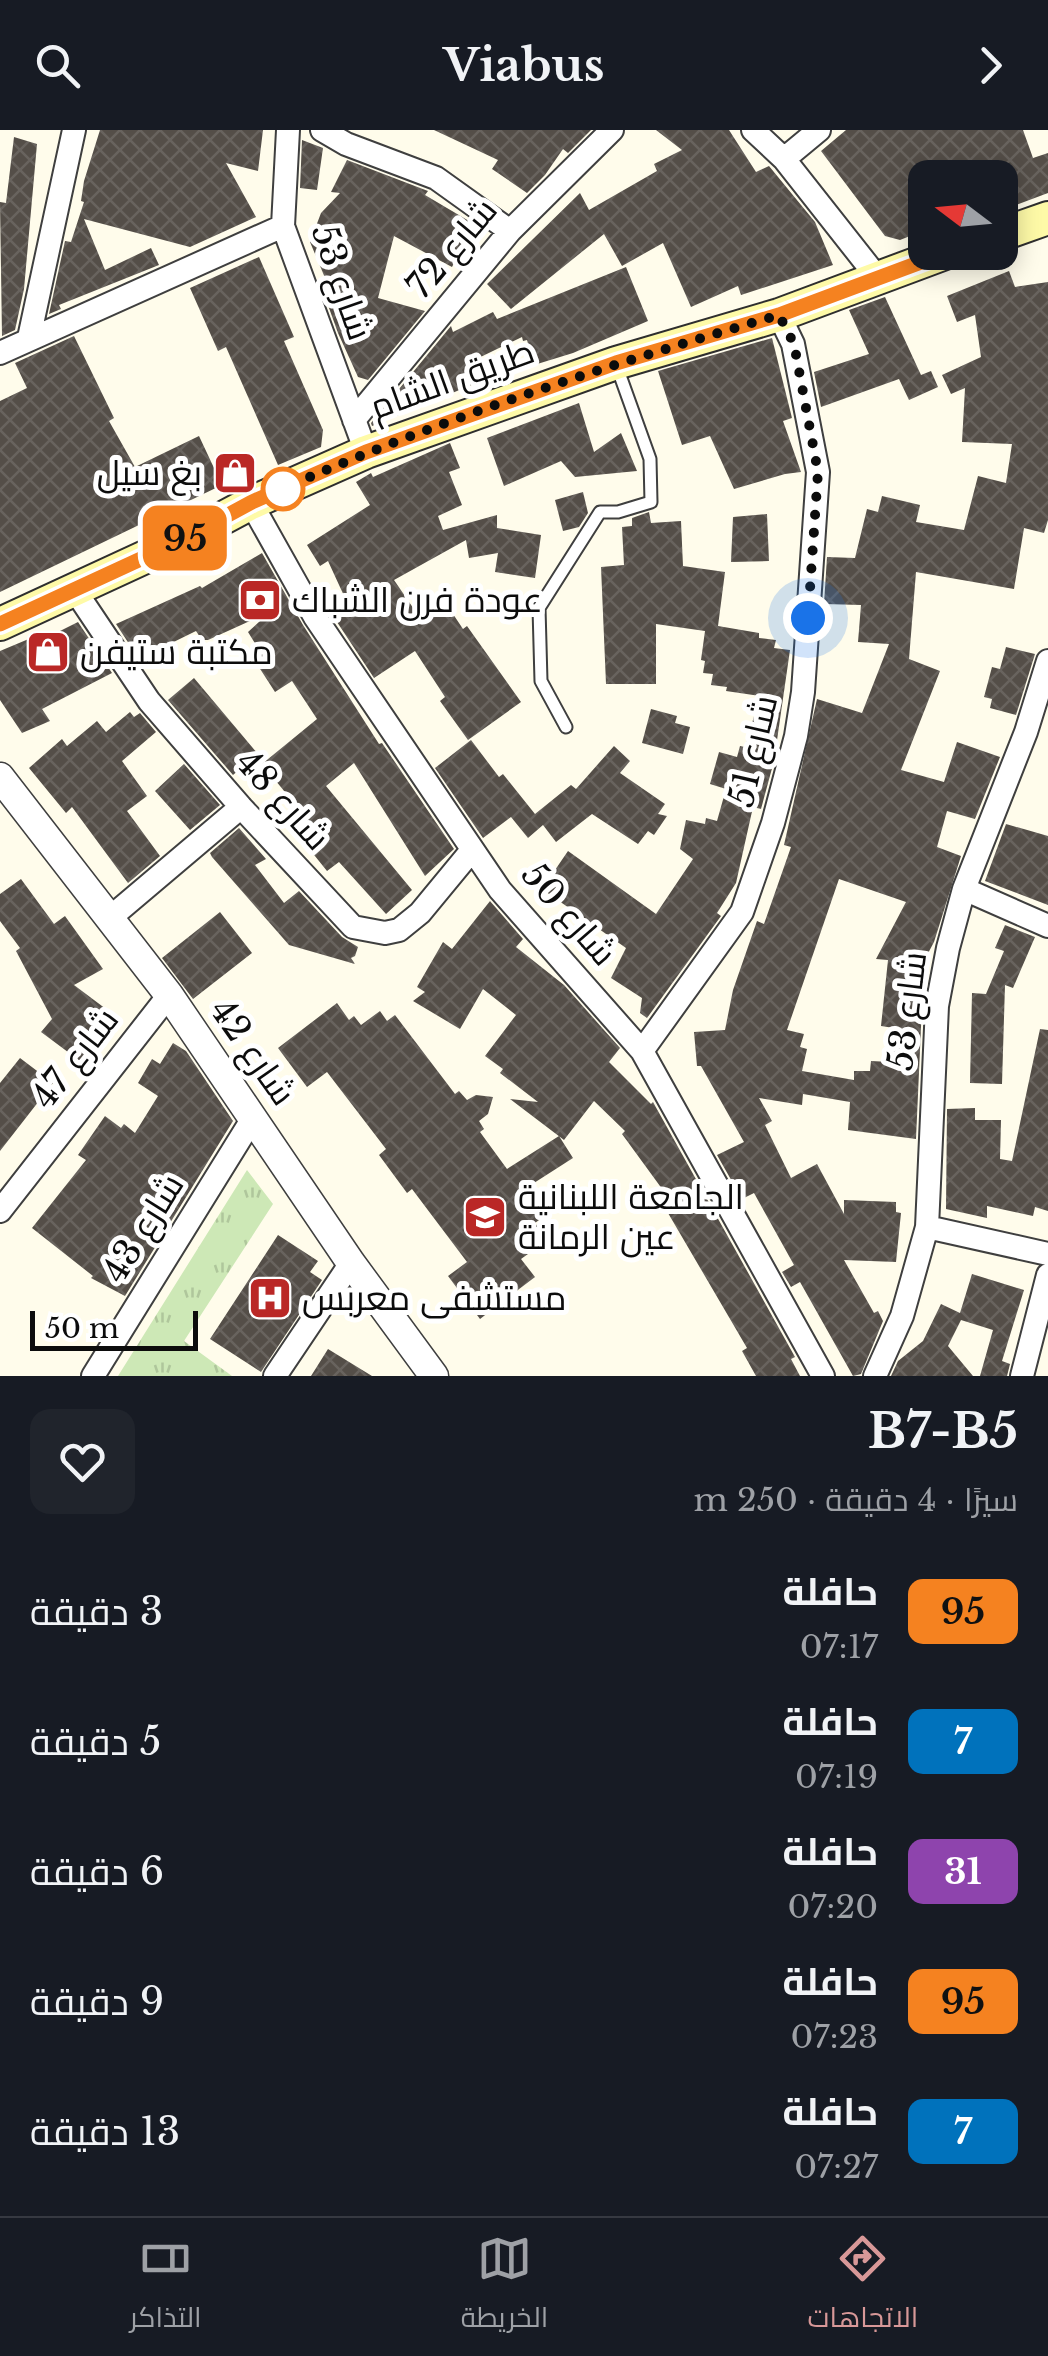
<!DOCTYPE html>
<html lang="ar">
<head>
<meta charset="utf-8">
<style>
	:root { --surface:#171b24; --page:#20242c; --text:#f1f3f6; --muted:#9ea1a6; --line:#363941; --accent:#d89898 }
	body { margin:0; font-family:"Libre Baskerville",Cairo,serif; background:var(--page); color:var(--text); direction:rtl; height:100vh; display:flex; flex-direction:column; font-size:38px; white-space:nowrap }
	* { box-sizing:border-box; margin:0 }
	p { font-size:32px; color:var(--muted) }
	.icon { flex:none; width:55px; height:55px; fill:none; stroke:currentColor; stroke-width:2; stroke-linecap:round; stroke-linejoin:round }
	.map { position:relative; height:1246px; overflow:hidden; direction:ltr }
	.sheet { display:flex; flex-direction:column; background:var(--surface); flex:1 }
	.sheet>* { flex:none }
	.badge { padding:0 20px; border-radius:15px; font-size:35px; line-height:65px }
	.needle { width:65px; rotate:286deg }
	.fabs { position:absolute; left:908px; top:30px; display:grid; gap:20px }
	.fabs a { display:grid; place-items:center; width:110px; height:110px; border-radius:20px; background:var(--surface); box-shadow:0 5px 25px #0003; font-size:50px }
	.scale { position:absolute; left:30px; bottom:25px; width:168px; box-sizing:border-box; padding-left:10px; border:5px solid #0c0c0c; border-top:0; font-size:28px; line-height:35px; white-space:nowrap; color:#0c0c0c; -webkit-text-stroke:8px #fff; paint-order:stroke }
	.you { position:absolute; width:50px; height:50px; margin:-25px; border:8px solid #fff; border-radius:50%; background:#1a73e8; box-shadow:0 0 0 15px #1a73e833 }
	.map>.badge { position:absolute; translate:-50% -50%; box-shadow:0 0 0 5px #fff }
	.round { display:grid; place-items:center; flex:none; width:105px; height:105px; border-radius:20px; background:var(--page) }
	.overview { display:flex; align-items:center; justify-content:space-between; height:170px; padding:0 30px }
	h1 { font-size:48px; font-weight:700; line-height:75px }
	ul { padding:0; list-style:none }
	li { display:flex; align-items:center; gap:30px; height:130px; padding:0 30px }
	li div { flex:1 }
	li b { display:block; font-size:38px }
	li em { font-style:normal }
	li .badge { min-width:110px; font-weight:700; text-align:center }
	header { display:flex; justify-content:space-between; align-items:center; height:130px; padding:0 30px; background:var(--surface); font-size:45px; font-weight:700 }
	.menu { display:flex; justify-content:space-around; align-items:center; height:140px; border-top:2px solid var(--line); background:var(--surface); font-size:28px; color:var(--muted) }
	.menu a { display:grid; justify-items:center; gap:5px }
	.menu .active { color:var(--accent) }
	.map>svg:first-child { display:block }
	.park { fill:url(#park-tufts) }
	.building { fill:url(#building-cross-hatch); fill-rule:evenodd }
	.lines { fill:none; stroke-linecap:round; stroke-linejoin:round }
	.service-casing { stroke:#3f3f3f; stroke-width:15 }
	.minor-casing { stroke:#3f3f3f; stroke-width:26 }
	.tertiary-casing { stroke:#3f3f3f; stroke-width:31 }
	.secondary-casing { stroke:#2e2e2e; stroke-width:36 }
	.service { stroke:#fff; stroke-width:11 }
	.minor { stroke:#fff; stroke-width:22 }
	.tertiary { stroke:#fff; stroke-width:28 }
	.secondary { stroke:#fefaa7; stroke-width:32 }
	.line-casing { stroke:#fff; stroke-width:22 }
	.line { stroke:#f58220; stroke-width:15 }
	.walk { stroke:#0c0c0c; stroke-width:10; stroke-dasharray:0 18 }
	.stop-dot { fill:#fff; stroke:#f58220; stroke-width:5 }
	.labels { text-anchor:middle; stroke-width:10; stroke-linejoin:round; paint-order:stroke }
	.street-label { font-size:35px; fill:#0c0c0c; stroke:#fff }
	.poi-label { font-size:35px; fill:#0c0c0c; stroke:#fff; text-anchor:start }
</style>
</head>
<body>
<header><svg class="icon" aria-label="forward" viewBox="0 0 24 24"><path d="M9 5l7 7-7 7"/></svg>Viabus<svg class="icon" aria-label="search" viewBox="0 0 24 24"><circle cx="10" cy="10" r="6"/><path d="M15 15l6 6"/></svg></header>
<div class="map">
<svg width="1048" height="1246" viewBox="0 0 1048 1246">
	<defs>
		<pattern id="park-tufts" width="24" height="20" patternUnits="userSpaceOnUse" patternTransform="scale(2.5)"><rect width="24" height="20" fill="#cde8b6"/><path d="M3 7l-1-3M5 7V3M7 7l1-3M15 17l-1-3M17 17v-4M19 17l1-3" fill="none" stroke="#afc69b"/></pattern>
		<pattern id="building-cross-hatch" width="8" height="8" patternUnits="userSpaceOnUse" patternTransform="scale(2.5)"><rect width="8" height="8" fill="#544e48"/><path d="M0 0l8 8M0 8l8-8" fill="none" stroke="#68635e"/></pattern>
	</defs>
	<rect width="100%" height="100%" fill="#fffceb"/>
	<!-- park -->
	<path class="park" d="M247,1040L273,1074L184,1211L232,1246H118Z"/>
	<!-- building -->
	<path class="building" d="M100,0H263L258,41L226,33L256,87L190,117L84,89L105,140L151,118L159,135L59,175L61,179L49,184L65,111L71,112L84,72L81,71L84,51Z
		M434,0H591L568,23L563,19L545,45L527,63L492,39L498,30Z
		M656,0H729L756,42L769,36L815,92L833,135L741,165L738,156L691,177L663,113L622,136L604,104L511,179L487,154L580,63L589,80L657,41L654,34L682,20Z
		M846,0H1023L1033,28L1048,23V63L1000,81V48H925V100L900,110L885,106L821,21Z
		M14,7L37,14L24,159L15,200L2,206L0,72L6,73Z
		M302,10L323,18L317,60L300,58Z
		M347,30L428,61L425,65L474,94L452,137L394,106L378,168L425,181L368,250L358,247L338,203L320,153L328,155L310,112L321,83L340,63L331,62Z
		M259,127L294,207L284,211L323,300L321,317L278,335L226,217L218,221L190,158Z
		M626,137L648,191L573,223L534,235L527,210L523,211L522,207L466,234L474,254L372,296L371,293L451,196L453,202L493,182L497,189Z
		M1009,141L1015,157L1048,152V390L1044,403L1024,398L1014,459L916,442L909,529L940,541L901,640L944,652L957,612L1000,627L975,689L947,681L937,717L961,726L934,812L917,844L928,845L922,875L916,1009L848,1000L850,972L803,964L802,975L759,968L772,991L765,995L791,1048L817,1034L844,1084V1070L896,1072V1082L901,1083L896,1132L844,1130L874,1183L878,1181L883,1191L861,1244L853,1246L800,1152L791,1157L782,1142L794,1135L754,1063L742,1069L717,1025L744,1012L701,936H697L694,902L725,900L733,860L757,791L764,794L791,717L784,715L817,569L862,583L889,514L858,512L861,475L824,474L827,427L855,428L867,379L878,382L882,366L920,375L916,392L964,400L978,346L1006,353L1012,314L962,312L965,258L951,264L942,245L981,227L975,185L957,192L947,166ZM839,749L906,772L876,829L888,830L881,896L894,898L890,932L871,931L870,941H854V950L802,941L807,919L800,917L804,904L787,900Z
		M885,167L921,245L931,241L938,257L909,270L899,249L821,277L814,242L869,224L849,180Z
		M74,206L114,288L109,291L135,337L199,306L222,355L0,462V271L27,258L15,233Z
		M772,208L792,288L783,291L801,342L785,344L734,359L710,306L682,315L658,241Z
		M579,273L594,322L621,303L637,341L575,347L561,331L504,356L487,308Z
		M450,313L460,338L449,342L462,375L438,386L443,400L497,385V398L541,405L535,448L495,442L498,423L469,428L466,410L394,450L420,488L445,472L463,499L467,496L521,572L468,610L440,571L445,567L415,521L374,548L335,489L351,481L328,431L320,436L307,415L370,375L356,352L371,343L373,347Z
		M583,362L588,383L579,397L563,401L555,370Z
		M649,382L651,393L681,391L683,436L725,442L718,496L759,503V508L776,510L774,518L790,520L774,631L761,679L753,677L736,753L717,783L721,786L647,888L640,883L642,868L611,848L626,818L542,759L568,721L656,784L693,729L680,719L686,690L705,694L706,688L717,691L726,659L710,654L719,622L737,627L740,616L745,617L760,566L726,561L727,557L711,555L713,544L703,543L705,531L701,530L705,501L656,494V554H606L601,437L624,435L622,397L632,396V388Z
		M767,384L769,431L731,432L733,387Z
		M262,423L303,495L379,614L382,613L454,719L425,746L354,633L326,656L412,760L386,784L339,732L327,741L294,700L307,689L262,634L317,589L292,551L275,562L253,528L261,523L248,502L270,482L208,510H202L196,501L139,529L116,494L200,456L202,458Z
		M78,492L112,543L42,579L50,591L22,603L0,570V521L31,508L34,514Z
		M1006,517L1035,524L1016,585L990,578L992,569L984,567L992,537L1000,539Z
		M194,548L258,624L233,645L168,570Z
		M651,579L677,586L675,593L690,597L683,624L642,613Z
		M130,582L134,587L140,583L156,602L122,631L147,666L127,681L160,726L128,753L72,677L66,683L29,638L62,609L67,616L97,591L106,602Z
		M471,610L499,647L503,644L535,684L571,655L576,659L614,616L630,631L620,643L665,674L658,684L667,686L654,705L648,701L638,714L592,684L556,712L543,695L528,708L511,687L483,708L435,638Z
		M184,634L220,675L190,700L155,661Z
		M1006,694L1048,706V775L985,751Z
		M239,698L266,729L255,735L284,773L299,761L342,807L358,817L355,826L351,828L355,834L289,815L212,727L210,723Z
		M21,749L54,794L65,786L103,839L74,855L114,885L80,931L41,902L52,889L16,821L20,818L0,791V764Z
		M490,771L523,809L516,817L564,855L620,918L609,932L651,974L653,972L795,1227L791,1229L800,1246H756L742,1221L747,1218L668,1083L676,1078L622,1004L625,1001L594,971L564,1010L510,969L538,972L500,943L503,939L485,926L516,885L483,859L460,899L413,871L425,862L417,857L443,812L452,819Z
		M220,782L252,823L193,869L162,828Z
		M1005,795L1035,807L1013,858L1005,855L1002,954L970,953L972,863L986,864L1004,821L995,818Z
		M337,873L349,890L354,886L361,895L380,881L387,891L395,885L455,964L459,961L467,970L476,965L493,967L488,984L479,991L484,999L480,1002L507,1039L559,1006L573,1028L523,1060L543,1087L535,1093L540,1100L520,1115L528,1124L521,1129L535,1147L480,1189L448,1146L467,1132L412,1059L407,1063L379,1025L386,1019L327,942L307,957L278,918Z
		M1040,899L1048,900V1081L1035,1077L1033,1086L987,1076V1088L946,1079L947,979L975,978V990H1001L1000,1029L1012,1031Z
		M173,913L186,921L233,991L125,1166L91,1148L93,1146L32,1098L86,1030L78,1025L105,986L121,998L124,994L135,1003L158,966L138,953L152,929L160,934Z
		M20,928L53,953L0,1021V953Z
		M278,1105L318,1131L310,1142L322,1150L261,1242L210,1209Z
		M972,1144L1024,1160L1002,1231L1010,1234L1007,1246H980L993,1200L961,1190L948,1216L973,1246H891L898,1231L923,1211L941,1174L960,1183Z
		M328,1219L372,1246H311Z"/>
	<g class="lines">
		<!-- service casing -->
		<g class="service-casing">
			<path id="service" d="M566,597L541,551L539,478L600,382H618L651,372L650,329L617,237"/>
		</g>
		<!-- minor casing -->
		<g class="minor-casing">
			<path id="minor" d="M288,0L283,96L366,322
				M322,0L346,14L436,48L510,101
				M753,0L784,29L877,147
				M784,29L819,0
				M29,208L74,0
				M0,223L283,96
				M354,290L510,101L612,0
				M251,373L315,487L500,760L642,921L823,1246
				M74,459L149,571L241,677L353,797L385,803L399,800L420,783L472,720
				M964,759L1048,796
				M111,787L241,677
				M642,921L742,782L773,693L796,606L803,562L818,342L793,214L779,185
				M0,1081L169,865
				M927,1097L1048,1124
				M93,1246L253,988
				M275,1246L351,1133
				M875,1246L902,1186L927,1097L937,876L948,818L964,759L1026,602L1048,531
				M1022,1246L1048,1145"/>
		</g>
		<!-- tertiary casing -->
		<g class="tertiary-casing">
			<path id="tertiary" d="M0,647L169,865L351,1133L434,1246"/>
		</g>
		<!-- secondary casing -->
		<g class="secondary-casing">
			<path id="secondary" d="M1000,105L1048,88
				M0,494L182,410L251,373L366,322L616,233L779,185L948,122"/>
		</g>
		<!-- service -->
		<use href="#service" class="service"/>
		<!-- minor -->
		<use href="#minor" class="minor"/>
		<!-- tertiary -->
		<use href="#tertiary" class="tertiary"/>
		<!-- secondary -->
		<use href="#secondary" class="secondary"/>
	</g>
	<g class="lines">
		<!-- line casing -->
		<g class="line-casing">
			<path id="line" d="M0,494L182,410L252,372L366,322L616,233L779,185L948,122"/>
		</g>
		<!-- line -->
		<use href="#line" class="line"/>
		<!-- walk -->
		<path class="walk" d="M283,359L280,360C442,288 609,235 779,185L794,214L818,342L808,488"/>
	</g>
	<!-- icons -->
	<defs>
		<g id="shop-square" transform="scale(2.25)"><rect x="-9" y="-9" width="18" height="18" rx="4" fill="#ba2826" stroke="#fff"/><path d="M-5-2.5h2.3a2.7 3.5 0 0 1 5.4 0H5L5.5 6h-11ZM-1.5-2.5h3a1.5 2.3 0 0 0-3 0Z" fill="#fff"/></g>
		<g id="bank-square" transform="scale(2.25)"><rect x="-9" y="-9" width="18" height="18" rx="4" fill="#ba2826" stroke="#fff"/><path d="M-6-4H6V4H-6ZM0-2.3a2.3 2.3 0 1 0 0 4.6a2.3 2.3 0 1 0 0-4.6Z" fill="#fff"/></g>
		<g id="university-square" transform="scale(2.25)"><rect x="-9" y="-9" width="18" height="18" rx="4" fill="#ba2826" stroke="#fff"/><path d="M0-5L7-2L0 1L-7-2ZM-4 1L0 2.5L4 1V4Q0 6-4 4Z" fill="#fff"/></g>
		<g id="hospital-square" transform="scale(2.25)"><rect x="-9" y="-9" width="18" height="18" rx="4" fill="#ba2826" stroke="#fff"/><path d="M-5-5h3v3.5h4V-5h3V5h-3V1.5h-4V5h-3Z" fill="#fff"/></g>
	</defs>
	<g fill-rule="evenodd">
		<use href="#shop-square" x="235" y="343"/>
		<use href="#bank-square" x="260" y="470"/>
		<use href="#shop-square" x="48" y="522"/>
		<use href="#university-square" x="485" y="1087"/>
		<use href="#hospital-square" x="270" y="1168"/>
	</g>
	<!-- markers -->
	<circle class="stop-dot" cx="283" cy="359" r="20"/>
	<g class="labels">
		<!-- street labels -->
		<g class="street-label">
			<text transform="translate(452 118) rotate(-50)" y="12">شارع 72</text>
			<text transform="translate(342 152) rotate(71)" y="12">شارع 53</text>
			<text transform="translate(452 249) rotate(-20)" y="12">طريق الشام</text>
			<text transform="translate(753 621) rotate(-77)" y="12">شارع 51</text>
			<text transform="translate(283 670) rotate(48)" y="12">شارع 48</text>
			<text transform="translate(569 784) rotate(49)" y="12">شارع 50</text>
			<text transform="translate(907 881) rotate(-83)" y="12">شارع 53</text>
			<text transform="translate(253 922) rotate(55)" y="12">شارع 42</text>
			<text transform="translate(75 928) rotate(-52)" y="12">شارع 47</text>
			<text transform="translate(143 1098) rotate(-58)" y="12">شارع 43</text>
		</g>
		<!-- poi labels -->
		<g class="poi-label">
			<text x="202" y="355" text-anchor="end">بغ سيل</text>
			<text x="292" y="482">عودة فرن الشباك</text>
			<text x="80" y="534">مكتبة ستيفن</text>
			<text x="518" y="1079">الجامعة اللبنانية<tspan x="518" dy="40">عين الرمانة</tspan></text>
			<text x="302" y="1180">مستشفى معربس</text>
		</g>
	</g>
</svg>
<div class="fabs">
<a><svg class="needle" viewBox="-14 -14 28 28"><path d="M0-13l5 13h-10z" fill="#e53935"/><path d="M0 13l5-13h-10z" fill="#9ea1a6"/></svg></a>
</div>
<div class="scale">50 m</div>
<div class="you" style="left:808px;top:488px"></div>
<b class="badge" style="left:185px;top:408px;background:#f58220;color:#111">95</b>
</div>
<section class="sheet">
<div class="overview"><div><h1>B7-B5</h1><p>سيرًا · 4 دقيقة · 250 m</p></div><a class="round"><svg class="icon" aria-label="heart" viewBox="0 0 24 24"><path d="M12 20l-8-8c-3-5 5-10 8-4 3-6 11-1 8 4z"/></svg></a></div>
<ul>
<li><span class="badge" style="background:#f58220;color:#111">95</span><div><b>حافلة</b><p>07:17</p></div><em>3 دقيقة</em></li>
<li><span class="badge" style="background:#0072bc;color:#fff">7</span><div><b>حافلة</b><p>07:19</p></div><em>5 دقيقة</em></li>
<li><span class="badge" style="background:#8e44ad;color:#fff">31</span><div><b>حافلة</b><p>07:20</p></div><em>6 دقيقة</em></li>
<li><span class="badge" style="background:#f58220;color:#111">95</span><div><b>حافلة</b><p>07:23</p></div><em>9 دقيقة</em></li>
<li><span class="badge" style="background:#0072bc;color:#fff">7</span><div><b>حافلة</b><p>07:27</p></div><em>13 دقيقة</em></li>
</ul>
</section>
<nav class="menu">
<a class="active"><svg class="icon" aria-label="directions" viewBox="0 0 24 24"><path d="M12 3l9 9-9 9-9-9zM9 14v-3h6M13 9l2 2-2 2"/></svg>الاتجاهات</a>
<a><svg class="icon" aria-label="map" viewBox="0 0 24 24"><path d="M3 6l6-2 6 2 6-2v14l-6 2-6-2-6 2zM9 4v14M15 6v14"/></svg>الخريطة</a>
<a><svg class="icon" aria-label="tickets" viewBox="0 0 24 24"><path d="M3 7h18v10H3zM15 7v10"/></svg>التذاكر</a>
</nav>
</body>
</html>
